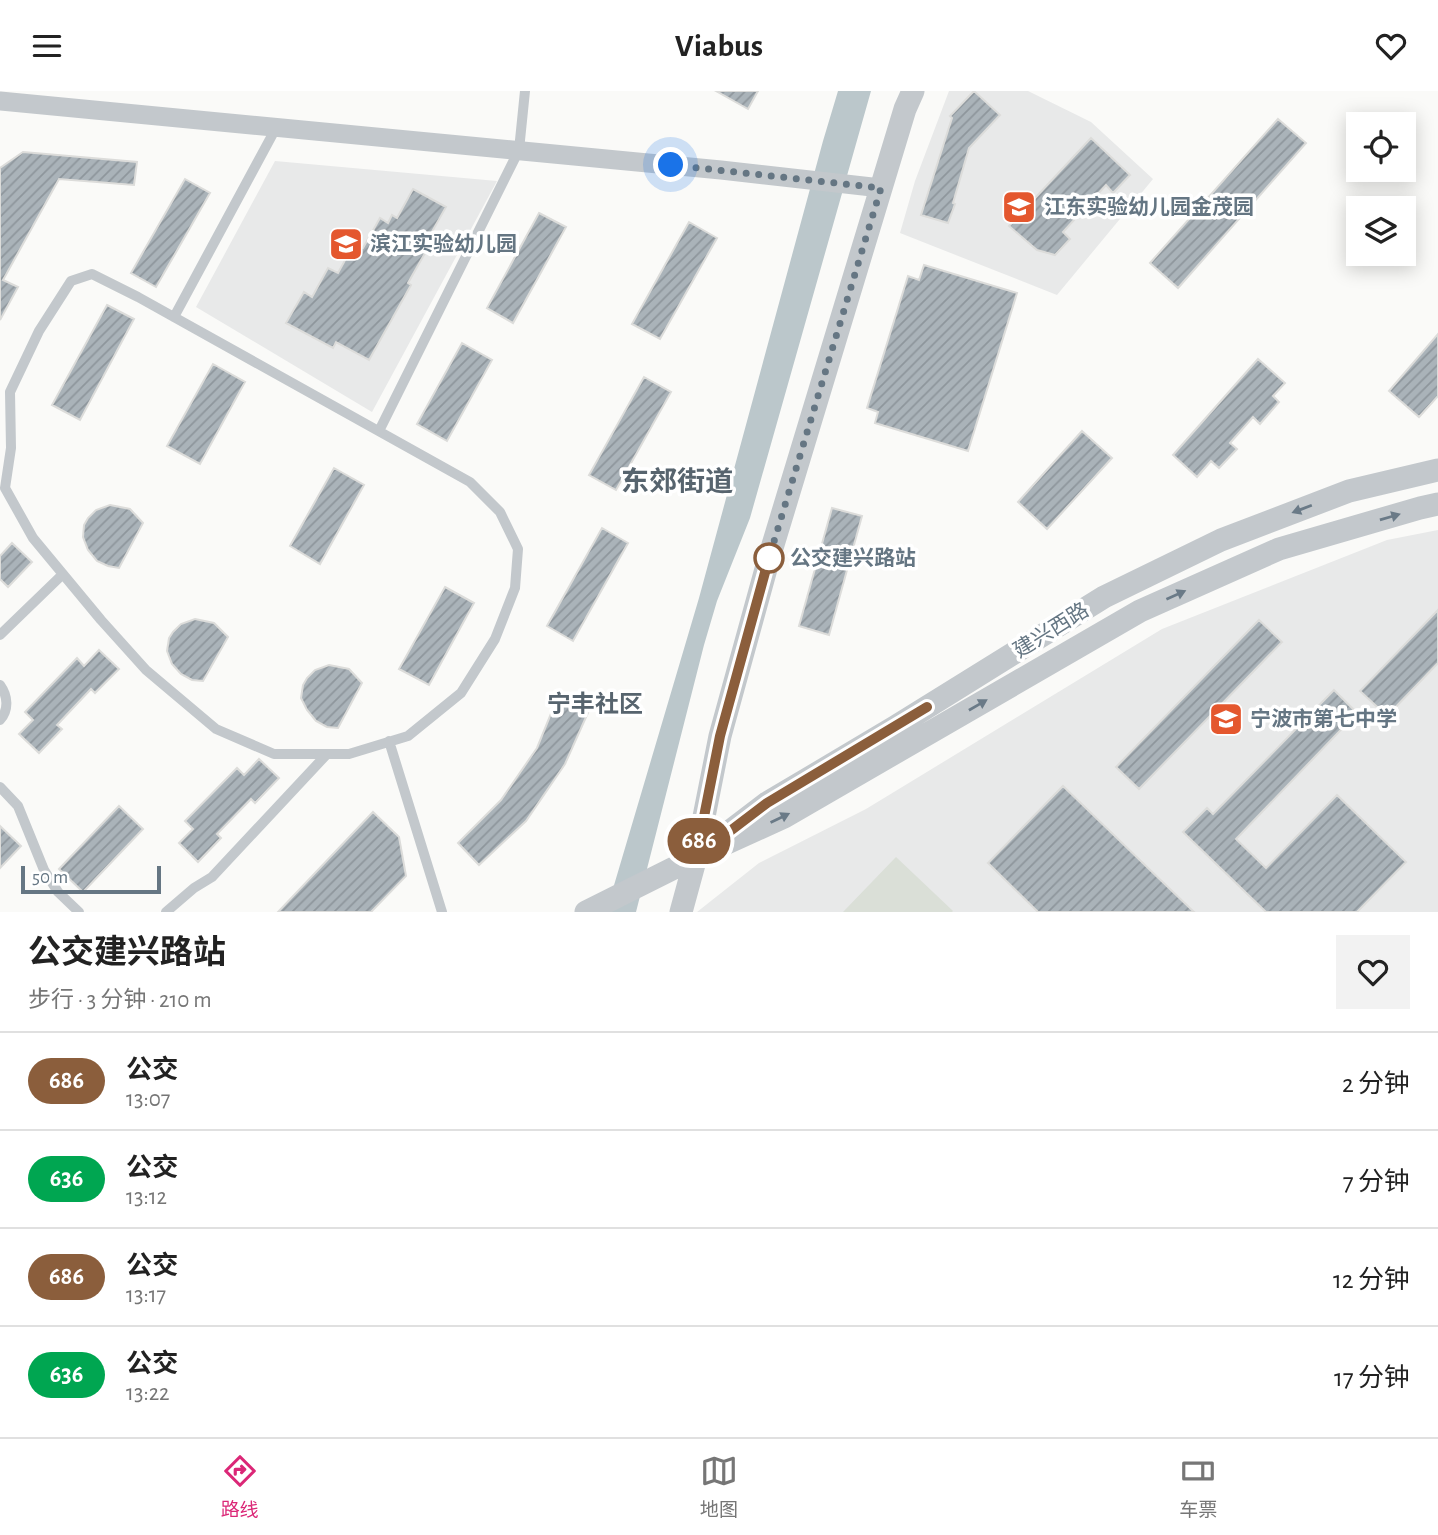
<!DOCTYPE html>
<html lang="zh">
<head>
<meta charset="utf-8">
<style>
	:root { --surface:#fff; --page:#f2f2f2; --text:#222; --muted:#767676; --line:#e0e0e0; --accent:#db2777 }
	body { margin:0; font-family:"Alegreya Sans","Noto Sans SC",sans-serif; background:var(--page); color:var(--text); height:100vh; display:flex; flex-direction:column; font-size:26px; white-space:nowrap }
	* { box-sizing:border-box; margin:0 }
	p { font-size:23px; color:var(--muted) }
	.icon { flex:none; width:38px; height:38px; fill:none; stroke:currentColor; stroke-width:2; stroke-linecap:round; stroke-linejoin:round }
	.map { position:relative; height:821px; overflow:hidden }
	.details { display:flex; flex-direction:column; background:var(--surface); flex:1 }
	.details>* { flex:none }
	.badge { padding:0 14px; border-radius:23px; font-size:24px; line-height:46px }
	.fabs { position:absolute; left:1346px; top:21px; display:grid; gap:14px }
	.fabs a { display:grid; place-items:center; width:70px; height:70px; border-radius:0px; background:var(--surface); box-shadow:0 4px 18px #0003; font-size:35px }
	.scale { position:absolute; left:21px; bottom:18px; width:140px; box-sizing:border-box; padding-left:7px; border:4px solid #657683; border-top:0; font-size:19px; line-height:24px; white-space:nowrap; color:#657683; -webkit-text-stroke:5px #fff; paint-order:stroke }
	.you { position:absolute; width:35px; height:35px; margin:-18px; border:5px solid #fff; border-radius:50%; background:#1a73e8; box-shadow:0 0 0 10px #1a73e833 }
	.map>.badge { position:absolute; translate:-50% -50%; box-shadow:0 0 0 4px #fff }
	.round { display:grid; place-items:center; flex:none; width:74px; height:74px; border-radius:0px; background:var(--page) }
	.headline { display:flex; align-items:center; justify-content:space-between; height:119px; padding:0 28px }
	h1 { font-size:33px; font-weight:700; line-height:52px }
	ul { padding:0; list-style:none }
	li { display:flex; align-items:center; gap:21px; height:98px; padding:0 28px; border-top:2px solid var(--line) }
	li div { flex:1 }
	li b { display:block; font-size:26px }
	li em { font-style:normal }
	li .badge { min-width:77px; font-weight:700; text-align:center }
	header { display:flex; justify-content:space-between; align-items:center; height:91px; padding:0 28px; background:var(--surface); font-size:32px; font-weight:700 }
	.menu { display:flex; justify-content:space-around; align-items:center; height:98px; border-top:2px solid var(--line); background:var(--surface); font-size:19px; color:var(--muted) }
	.menu a { display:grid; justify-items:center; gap:4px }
	.menu .on { color:var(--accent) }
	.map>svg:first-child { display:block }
	.built { fill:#e8e9e9 }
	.green { fill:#dadfd7 }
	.water { fill:#bbc7cb }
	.building { fill:url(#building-hatch); stroke:#dcdcda; stroke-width:2 }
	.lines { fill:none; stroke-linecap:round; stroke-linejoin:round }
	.service { stroke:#c3c8cc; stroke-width:10 }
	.minor { stroke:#c3c8cc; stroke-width:19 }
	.tertiary { stroke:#c3c8cc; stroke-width:23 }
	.oneway { fill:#6a7a87 }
	.line-casing { stroke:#fff; stroke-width:16 }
	.line { stroke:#8b5e3c; stroke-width:10 }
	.walk { stroke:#657683; stroke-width:7; stroke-dasharray:0 12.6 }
	.stop-dot { fill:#fff; stroke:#8b5e3c; stroke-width:3.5 }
	.labels { text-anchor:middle; stroke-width:7; stroke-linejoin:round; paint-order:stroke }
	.poi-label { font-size:21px; font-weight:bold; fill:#657683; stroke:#fff; text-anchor:start }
	.stop-label { font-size:21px; font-weight:bold; fill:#657683; stroke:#fff; text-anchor:start }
	.street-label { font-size:21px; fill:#657683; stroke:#fff }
	.quarter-label { font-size:24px; font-weight:bold; fill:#57646e; stroke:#fff }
	.district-label { font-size:28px; font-weight:bold; fill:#57646e; stroke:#fff }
</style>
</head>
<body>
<header><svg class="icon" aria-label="menu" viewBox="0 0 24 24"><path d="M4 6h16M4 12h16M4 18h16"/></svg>Viabus<svg class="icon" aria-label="heart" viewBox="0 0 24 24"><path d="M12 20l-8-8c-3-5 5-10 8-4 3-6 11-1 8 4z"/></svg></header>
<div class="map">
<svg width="1438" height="821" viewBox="0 0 1438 821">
	<defs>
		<pattern id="building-hatch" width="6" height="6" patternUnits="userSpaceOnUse" patternTransform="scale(1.75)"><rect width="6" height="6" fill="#aab3b9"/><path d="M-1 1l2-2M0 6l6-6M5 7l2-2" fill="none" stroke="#8e969c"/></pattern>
	</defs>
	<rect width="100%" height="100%" fill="#fafaf8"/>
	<!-- built -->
	<path class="built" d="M949,0H1028L1091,31L1153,88L1057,204L900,142L915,90Z
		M275,70L497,90L372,321L196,216Z
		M1438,439V821H697L759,772L866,718L1162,538L1387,449Z"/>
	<!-- green -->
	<path class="green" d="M896,766L953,820L952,821H843Z"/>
	<!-- water -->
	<path class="water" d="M838,0H871L750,427L717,510L704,554L636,821H603L612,801L699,507L823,50Z"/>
	<!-- building -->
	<path class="building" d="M716,0H758L748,18Z
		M974,0L1000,24L969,57L953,112L955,113L948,132L921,124L952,27L950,25Z
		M1278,28L1306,52L1178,197L1150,172Z
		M1091,47L1130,84L1113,102L1106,94L1063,141L1070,148L1055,164L1037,159L1009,135Z
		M23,61L137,71L134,94L59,88L3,189L18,196L0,229V77Z
		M185,88L210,102L156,196L131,182Z
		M413,98L446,116L425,153L429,155L408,192L411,194L369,269L336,251L333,257L286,232L304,201L312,206L328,177L338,182L354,153L363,157L380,127L388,132L392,124L397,127Z
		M539,122L566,136L513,232L487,217Z
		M689,131L717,147L660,248L632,233Z
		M924,174L1017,202L968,360L875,332L878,321L867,317L908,185L919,189Z
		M107,214L134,228L80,329L52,314Z
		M1438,243V305L1419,326L1389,300Z
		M462,252L492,269L447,350L417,333Z
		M1258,268L1285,292L1273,305L1279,311L1260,333L1253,326L1230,352L1237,358L1219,377L1211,370L1197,386L1173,364Z
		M213,273L245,291L200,373L167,355Z
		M644,286L671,301L616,399L589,384Z
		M1082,340L1112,367L1047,438L1018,411Z
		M334,377L364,394L320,473L290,455Z
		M110,414L130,418L143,432L119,477L108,475L97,470L88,459L83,446L84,434L88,427L96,419Z
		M832,417L862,425L829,544L799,535Z
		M602,437L628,452L573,550L547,535Z
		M12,452L32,471L8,496L0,488V465Z
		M445,496L474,512L429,594L399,578Z
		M1438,519V572L1387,625L1360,600Z
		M195,528L214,532L228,546L203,590L192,589L181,583L172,573L167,560L169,547L173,541L181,533Z
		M1259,529L1282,551L1139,698L1116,676Z
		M99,559L119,578L95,602L91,598L57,634L62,638L39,662L19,643L33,629L25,621L77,567L84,575Z
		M329,574L349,578L362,592L338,637L327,636L316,630L307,619L301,607L303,594L307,587L315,579Z
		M1334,599L1357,622L1236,748L1266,777L1337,704L1406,771L1357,821H1266L1183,741L1207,717L1213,723Z
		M559,603L591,615L565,673L526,730L479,774L458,752L501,709L537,657Z
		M259,668L279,687L255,712L251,708L217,743L221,747L198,771L179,752L193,738L185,730L237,677L244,684Z
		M1063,695L1148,777L1194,821H1038L988,772Z
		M119,715L143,738L83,801L59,778Z
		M373,721L399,746L406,785L371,821H278Z
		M0,735L21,755L0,777Z"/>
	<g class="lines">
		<!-- service -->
		<path class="service" d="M92,183L138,206L470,391L500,421L518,458L515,497L495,548L461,602L408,645L349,663H274L216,638L146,579L101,529L33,447L5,397L11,357L10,301L39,240L71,190Z
			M174,226L276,37
			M379,340L519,59L525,0
			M0,544L63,483
			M0,594C8,605 9,619 0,629
			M389,650L442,821
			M0,696L18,715L44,779L58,801L79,821
			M166,821L194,797L212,786L327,663"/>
		<!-- minor -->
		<path class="minor" d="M0,10L721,79L881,97"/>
		<!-- tertiary -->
		<path class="tertiary" d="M729,741L767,712L895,636L1104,506L1221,449L1349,400L1438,379
			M586,821L696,766L784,726L1140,520L1279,458L1420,417L1438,413
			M681,821L696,766L720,645L769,467L905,18L913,0"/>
	</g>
	<!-- one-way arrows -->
	<defs><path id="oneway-solid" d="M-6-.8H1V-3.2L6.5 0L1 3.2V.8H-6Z" transform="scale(1.75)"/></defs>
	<g class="oneway">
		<use href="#oneway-solid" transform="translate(1302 418) rotate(159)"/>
		<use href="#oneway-solid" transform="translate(1390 426) rotate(-16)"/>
		<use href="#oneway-solid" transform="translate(1176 504) rotate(-24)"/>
		<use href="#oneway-solid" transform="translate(978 614) rotate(-30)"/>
		<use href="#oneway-solid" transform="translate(780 727) rotate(-26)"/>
	</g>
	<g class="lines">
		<!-- line casing -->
		<g class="line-casing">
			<path id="line" d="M769,467L720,645L696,766L767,712L927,616"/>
		</g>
		<!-- line -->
		<use href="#line" class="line"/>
		<!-- walk -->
		<path class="walk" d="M671,74L881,97L769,467"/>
	</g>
	<!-- icons -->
	<defs>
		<g id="school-square" transform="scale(1.75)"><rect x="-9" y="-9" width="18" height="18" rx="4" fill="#e4572e" stroke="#fff"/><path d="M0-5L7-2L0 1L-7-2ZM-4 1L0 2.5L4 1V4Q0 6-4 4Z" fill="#fff"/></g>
	</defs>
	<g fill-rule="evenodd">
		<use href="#school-square" x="1019" y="116"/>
		<use href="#school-square" x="346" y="153"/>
		<use href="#school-square" x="1226" y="628"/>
	</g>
	<!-- markers -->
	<circle class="stop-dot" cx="769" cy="467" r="14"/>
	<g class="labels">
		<!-- poi labels -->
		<g class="poi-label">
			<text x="1044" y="123">江东实验幼儿园金茂园</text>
			<text x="370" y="160">滨江实验幼儿园</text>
			<text x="1250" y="635">宁波市第七中学</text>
		</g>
		<!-- stop labels -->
		<g class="stop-label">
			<text x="790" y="474">公交建兴路站</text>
		</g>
		<!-- street labels -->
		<g class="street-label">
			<text transform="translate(1051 539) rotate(-32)" y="7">建兴西路</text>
		</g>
		<!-- quarter labels -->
		<g class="quarter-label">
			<text x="595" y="621">宁丰社区</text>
		</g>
		<!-- district labels -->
		<g class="district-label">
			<text x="677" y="400">东郊街道</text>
		</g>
	</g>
</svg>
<div class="fabs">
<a><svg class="icon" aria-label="locate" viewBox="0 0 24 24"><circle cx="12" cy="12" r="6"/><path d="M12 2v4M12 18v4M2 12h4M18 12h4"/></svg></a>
<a><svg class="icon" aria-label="layers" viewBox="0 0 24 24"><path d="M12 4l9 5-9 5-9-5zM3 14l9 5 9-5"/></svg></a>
</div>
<div class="scale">50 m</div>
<div class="you" style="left:671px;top:74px"></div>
<b class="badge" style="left:699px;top:750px;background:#8b5e3c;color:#fff">686</b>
</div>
<section class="details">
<div class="headline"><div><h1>公交建兴路站</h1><p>步行 · 3 分钟 · 210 m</p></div><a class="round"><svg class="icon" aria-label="heart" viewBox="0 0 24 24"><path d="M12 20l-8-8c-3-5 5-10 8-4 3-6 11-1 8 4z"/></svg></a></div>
<ul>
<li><span class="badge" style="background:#8b5e3c;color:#fff">686</span><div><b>公交</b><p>13:07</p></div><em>2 分钟</em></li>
<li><span class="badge" style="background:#00a651;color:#fff">636</span><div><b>公交</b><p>13:12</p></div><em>7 分钟</em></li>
<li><span class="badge" style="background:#8b5e3c;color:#fff">686</span><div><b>公交</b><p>13:17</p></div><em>12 分钟</em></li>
<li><span class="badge" style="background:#00a651;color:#fff">636</span><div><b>公交</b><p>13:22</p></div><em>17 分钟</em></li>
</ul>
</section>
<nav class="menu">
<a class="on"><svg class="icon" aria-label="directions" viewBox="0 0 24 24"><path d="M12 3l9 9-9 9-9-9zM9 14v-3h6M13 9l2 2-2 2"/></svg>路线</a>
<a><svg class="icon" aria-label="map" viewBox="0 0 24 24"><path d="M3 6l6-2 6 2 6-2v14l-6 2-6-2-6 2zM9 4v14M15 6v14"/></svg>地图</a>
<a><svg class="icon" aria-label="tickets" viewBox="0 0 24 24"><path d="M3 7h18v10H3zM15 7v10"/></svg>车票</a>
</nav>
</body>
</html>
